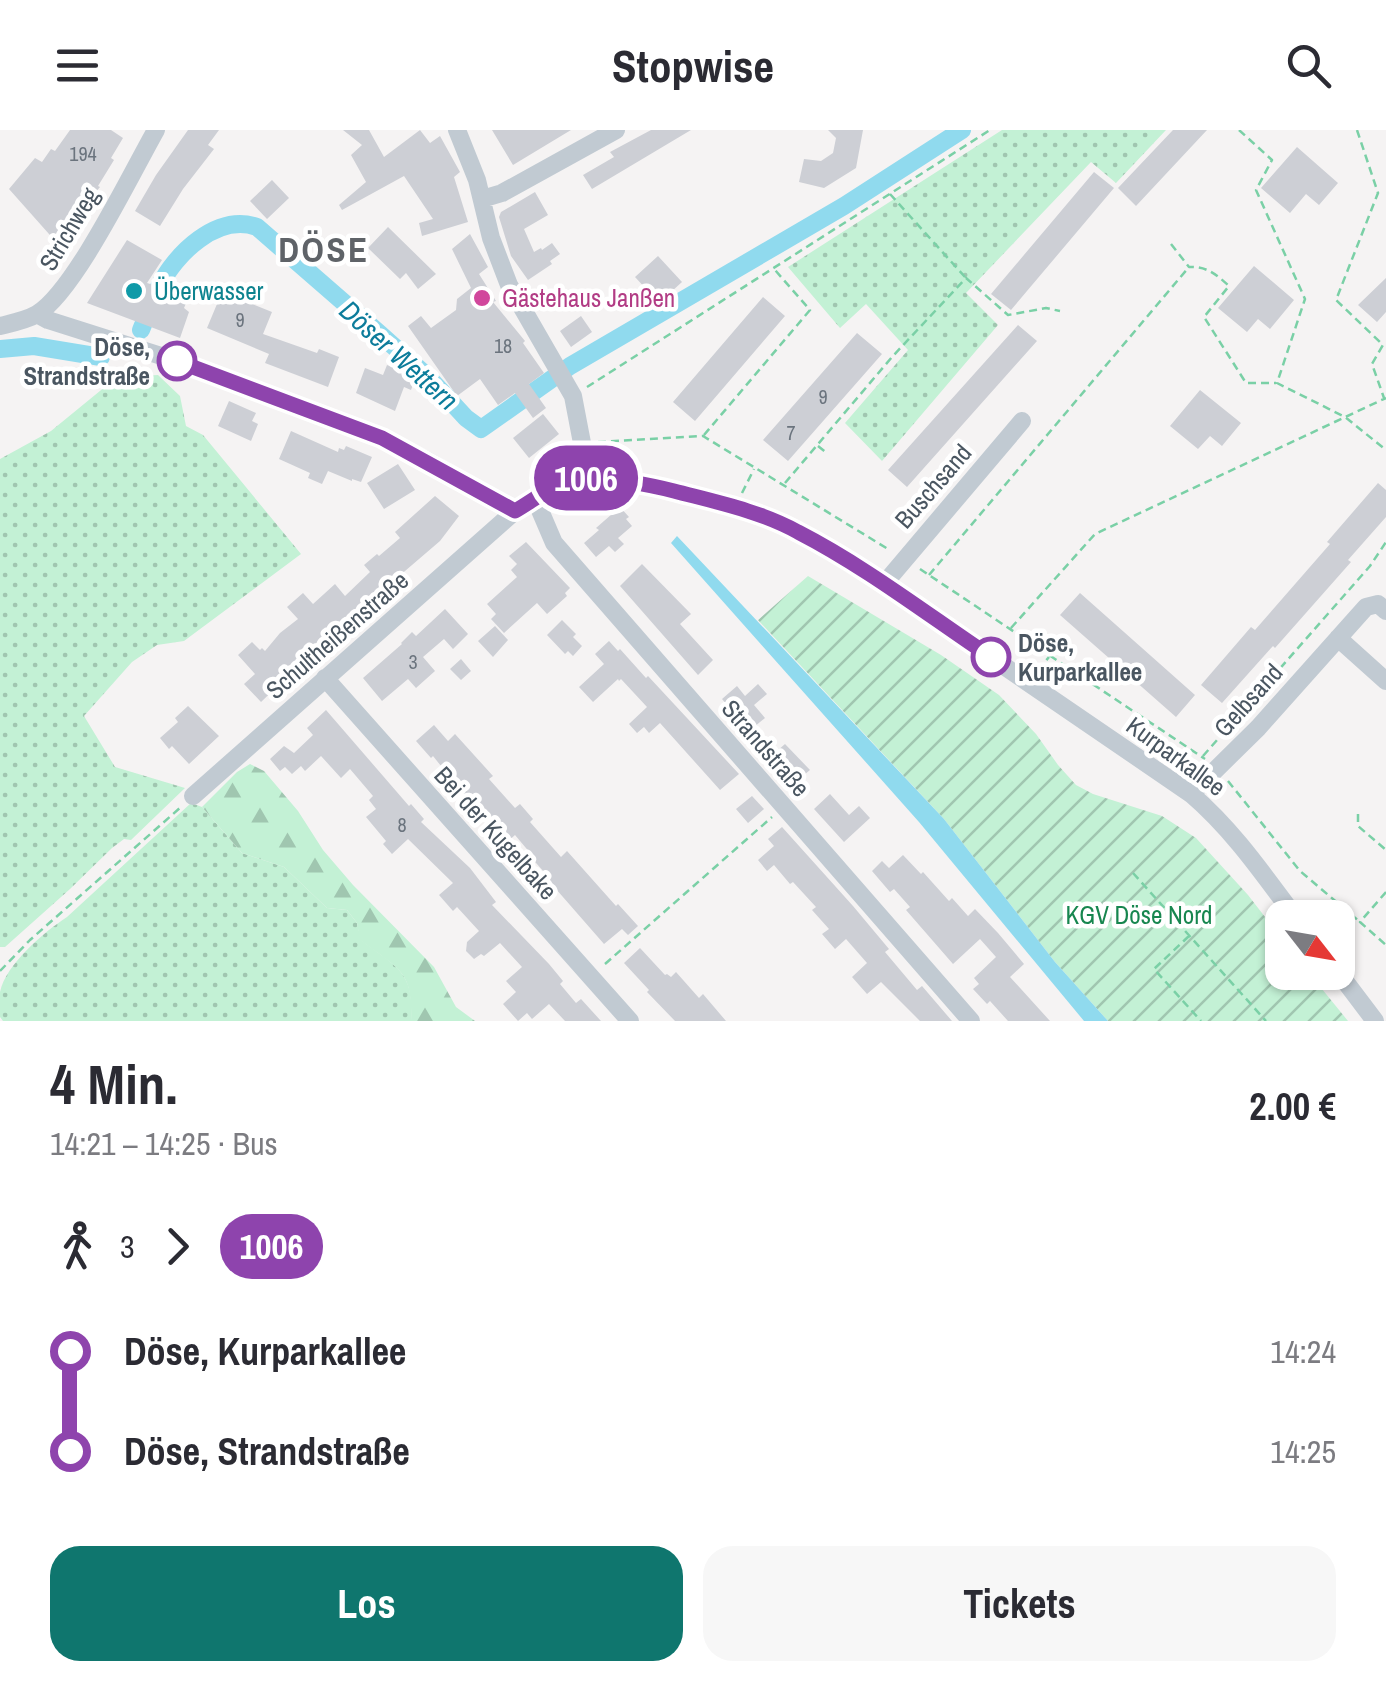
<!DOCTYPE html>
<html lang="de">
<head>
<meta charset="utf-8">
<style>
	:root { --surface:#fff; --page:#f7f7f7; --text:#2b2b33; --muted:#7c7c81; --accent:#0f766e }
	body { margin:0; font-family:"Archivo Narrow",sans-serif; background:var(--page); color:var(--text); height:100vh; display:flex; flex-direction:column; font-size:38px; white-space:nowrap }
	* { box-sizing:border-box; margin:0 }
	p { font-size:32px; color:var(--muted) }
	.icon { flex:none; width:55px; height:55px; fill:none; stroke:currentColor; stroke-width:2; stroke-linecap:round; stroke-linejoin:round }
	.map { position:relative; height:891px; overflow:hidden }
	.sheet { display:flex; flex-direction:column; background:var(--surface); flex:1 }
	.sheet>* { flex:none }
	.badge { padding:0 20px; border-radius:32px; font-size:35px; line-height:65px }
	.needle { width:65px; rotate:121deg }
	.fabs { position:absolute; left:1265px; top:770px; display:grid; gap:20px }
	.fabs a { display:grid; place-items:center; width:90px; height:90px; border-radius:20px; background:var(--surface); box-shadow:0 2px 8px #0004; font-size:50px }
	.map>.badge { position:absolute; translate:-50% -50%; box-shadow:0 0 0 5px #fff }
	.legs { display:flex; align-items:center; gap:15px; height:110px; padding:0 50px; font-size:32px }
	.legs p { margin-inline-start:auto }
	.headline { display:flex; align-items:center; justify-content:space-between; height:170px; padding:0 50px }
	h1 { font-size:55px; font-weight:800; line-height:75px }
	.action { display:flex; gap:20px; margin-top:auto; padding:20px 50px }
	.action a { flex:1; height:115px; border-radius:30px; background:var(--accent); color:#fff; font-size:40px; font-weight:800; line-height:115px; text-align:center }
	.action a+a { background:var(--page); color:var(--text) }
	ul { padding:0 50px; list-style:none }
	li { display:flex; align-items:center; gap:35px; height:100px; font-size:38px }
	li i { display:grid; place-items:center; width:15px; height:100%; margin:0 12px; background:currentColor }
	li i::after { content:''; width:25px; height:25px; margin:-12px; border:8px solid; border-radius:50%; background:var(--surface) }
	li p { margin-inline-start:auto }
	li:first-child i { background:linear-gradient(#0000 50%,currentColor 0) }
	li:last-child i { background:linear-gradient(currentColor 50%,#0000 0) }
	header { display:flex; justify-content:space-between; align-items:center; height:130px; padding:0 50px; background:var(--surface); font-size:45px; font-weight:800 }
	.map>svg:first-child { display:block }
	.grass { fill:url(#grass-dots) }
	.forest { fill:url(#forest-firs) }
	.garden { fill:url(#garden-furrows) }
	.water { fill:#90daee }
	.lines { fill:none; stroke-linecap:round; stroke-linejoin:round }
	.canal { stroke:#90daee; stroke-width:18 }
	.building { fill:#cdcfd5 }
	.path { stroke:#7ad0a6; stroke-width:2.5; stroke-dasharray:8 5; stroke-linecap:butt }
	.minor { stroke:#c1cad2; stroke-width:18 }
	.line-1-casing { stroke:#fff; stroke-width:22 }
	.line-1 { stroke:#8e44ad; stroke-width:15 }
	.culture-dot { fill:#0f9aa8; stroke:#fff; stroke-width:4 }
	.hotel-dot { fill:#d1479c; stroke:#fff; stroke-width:4 }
	.stop-1-dot { fill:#fff; stroke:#8e44ad; stroke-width:5 }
	.labels { text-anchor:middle; stroke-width:9; stroke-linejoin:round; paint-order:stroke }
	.number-label { font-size:20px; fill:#6b747e }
	.street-label { font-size:25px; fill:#4a5661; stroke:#fff }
	.culture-label { font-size:25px; fill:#0d838f; stroke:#fff; text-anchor:start }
	.hotel-label { font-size:25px; fill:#b23c85; stroke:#fff; text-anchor:start }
	.stop-label { font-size:25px; font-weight:bold; fill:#4a5661; stroke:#fff; text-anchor:end }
	.park-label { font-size:25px; fill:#17864f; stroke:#fff }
	.water-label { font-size:28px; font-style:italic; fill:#0c7c9b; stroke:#fff }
	.district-label { font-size:35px; font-weight:bold; letter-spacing:2.5px; fill:#5f6368; stroke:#fff }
</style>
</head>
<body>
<header><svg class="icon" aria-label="menu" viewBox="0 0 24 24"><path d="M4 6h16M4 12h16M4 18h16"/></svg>Stopwise<svg class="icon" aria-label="search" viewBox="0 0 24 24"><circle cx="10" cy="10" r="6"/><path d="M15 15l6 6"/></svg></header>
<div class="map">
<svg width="1386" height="891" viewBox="0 0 1386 891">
	<defs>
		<pattern id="grass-dots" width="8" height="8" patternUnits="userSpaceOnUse" patternTransform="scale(2.5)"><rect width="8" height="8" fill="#c3f1d5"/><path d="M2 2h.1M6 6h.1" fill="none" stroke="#a0c6b0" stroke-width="1.8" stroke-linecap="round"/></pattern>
		<pattern id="forest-firs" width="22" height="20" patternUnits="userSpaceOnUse" patternTransform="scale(2.5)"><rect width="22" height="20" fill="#c3f1d5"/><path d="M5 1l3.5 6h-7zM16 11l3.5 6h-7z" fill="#a0c6b0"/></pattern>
		<pattern id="garden-furrows" width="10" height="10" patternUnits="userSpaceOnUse" patternTransform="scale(2.5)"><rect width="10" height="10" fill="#c3f1d5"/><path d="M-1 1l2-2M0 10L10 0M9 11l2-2" fill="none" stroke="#a0c6b0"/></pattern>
	</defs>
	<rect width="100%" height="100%" fill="#f5f3f3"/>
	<!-- grass -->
	<path class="grass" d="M1002,0H1166L1116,53L1091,32L966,163L998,195L882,331L845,293L908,220L866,174L840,198L788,137Z
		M158,245L180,266L186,296L203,305L301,424L184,511L157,515L132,532L84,586L115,637L185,658L131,710L124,709L112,718L70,759L5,817H0V329L51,301L117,247Z
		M191,673L202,677L242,723L284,737L327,778L347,780L357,793L361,810C396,837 415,841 411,891H3L0,887C0,879 0,870 0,862C6,834 44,802 67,787Z"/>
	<!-- forest -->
	<path class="forest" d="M250,634L264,641L298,681L323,720L353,755L434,837L456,877L475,891H411C413,839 398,839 360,810L357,793L347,780L327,778L284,737L242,723L202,677L237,642Z"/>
	<!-- garden -->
	<path class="garden" d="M808,446L941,525L999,565L1036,604L1058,635L1076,655L1093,664L1162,686L1196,708L1248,765L1282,809V842L1309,843L1348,891H1108L1055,832L944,689L758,490Z"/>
	<!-- water -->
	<path class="water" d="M677,406L944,689L1055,832L1108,891H1084L919,692L671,413Z"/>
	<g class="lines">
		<!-- canal -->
		<path class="canal" d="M159,157C175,124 217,83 257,97L380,204L429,248L466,288L481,299L570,236L844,76L962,0
			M141,200L143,195
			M0,219L34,216L101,227"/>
	</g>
	<!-- building -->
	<path class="building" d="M70,0H111L123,8L111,28L114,30L98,56L100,57L84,76L90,81L77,102L80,105L65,122L9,59L35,28L42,32L51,19L55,21Z
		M188,0H219L208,15L214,19L183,59L160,96L135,81L156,45Z
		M343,0H369L384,27L420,0L430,13L440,6L460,42L454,47L468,92L422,106L419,93L433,89L404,46L342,80L339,75L366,52L351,25L362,15Z
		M492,0H571L513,35Z
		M651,0H691L592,59L583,45L614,27L610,22Z
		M828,0H863L856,38L824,58L799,52L804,29L821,31L833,23L836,8Z
		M1173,0H1207L1136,76L1118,58Z
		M1297,17L1338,53L1319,75L1306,64L1290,83L1261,58Z
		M1094,42L1114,58L1011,180L991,164Z
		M272,50L289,68L267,89L250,71Z
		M535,62L548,85L524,99L534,122L541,118L542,120L552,113L560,124L550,131L552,134L528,150L511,126L499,87L501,82Z
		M388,97L436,144L418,159L406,143L400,149L368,118Z
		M470,104L488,137L479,144L496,171L493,172L525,211L523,213L544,243L529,254L546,278L533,288L515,263L498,275L480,249L457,266L408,196L421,186L431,198L456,180L457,169L471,158L452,119Z
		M127,110L162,130L147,153L189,166L184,178L189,182L180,208L87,173Z
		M658,126L682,152L659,173L635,147Z
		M1254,136L1294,170L1270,199L1258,189L1247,202L1218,178Z
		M1386,148V182L1377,192L1358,175Z
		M222,162L272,182L263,204L317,223L319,219L339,227L328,257L265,233L269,224L207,198Z
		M763,167L785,186L695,291L673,272Z
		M581,186L592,202L571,217L560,201Z
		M1018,195L1037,211L907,357L888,340Z
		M857,203L882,224L788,331L763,310Z
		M387,235L416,247L411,260L404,257L395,281L356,263L365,238L383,245Z
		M1200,260L1241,293L1222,316L1210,306L1198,319L1170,296Z
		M229,271L256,283L252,291L258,294L251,311L218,296Z
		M543,284L559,304L529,328L513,308Z
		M291,301L338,322L339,318L344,320L346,316L372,327L361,352L352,349V351L328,341L322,354L308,348L310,343L279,329Z
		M398,334L415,360L384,379L367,353Z
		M1378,353L1386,360V387L1348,430L1351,432L1275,518L1273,516L1222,573L1201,555L1251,497L1255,500L1330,414L1327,412Z
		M435,366L459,386L440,411L335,501L261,572L244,554L255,544L238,525L252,512L260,520L262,518L265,521L280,503L298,489L287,477L303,463L313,474L335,454L345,466L370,442L364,435L377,424L379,426L400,408L395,402Z
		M620,377L629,387L626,389L632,396L618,408L624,414L615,422L609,416L596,427L584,413L599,400L596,398Z
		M526,412L570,458L565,463L567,466L547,484L537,473L504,503L491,489L496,484L487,474L517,447L511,440L517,434L509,426Z
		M642,434L691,484L680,494L713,530L698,545L620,456Z
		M1080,463L1195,565L1176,587L1060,485Z
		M445,479L468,504L453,519L444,509L423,527L435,541L416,558L408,549L382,571L363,548L402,514L401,513L412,502L416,506Z
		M562,490L576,504L573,507L582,516L573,526L568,521L565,524L547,505Z
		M495,496L508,510L493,527L478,511Z
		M609,511L618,521L620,519L646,548L648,546L739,644L720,660L660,593L649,603L644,597L637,603L629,594L647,577L621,549L619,551L618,549L593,572L579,557L604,534L595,524Z
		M461,529L471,541L461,550L450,539Z
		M758,554L767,564L754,575L765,588L754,597L751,593L746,597L722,569L737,556L745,566Z
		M188,576L219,606L189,634L172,616L169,619L160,608L178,592L175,588Z
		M326,580L409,676L411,674L424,689L421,692L470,738L496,772L492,775L549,834L563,851L560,854L576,873L581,869L601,891H565L549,874L532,889L527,883L518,891L503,874L516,862L506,851L522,837L500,813L484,826L481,824L474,829L466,821L467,812L479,801L457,777L453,781L439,765L453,753L408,709L392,724L383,714L386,711L366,687L376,679L369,670L373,666L350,639L341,648L321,626L305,641L301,636L292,644L285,637L280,641L270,629L284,616L294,623L313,605L307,598Z
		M434,595L448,611L455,604L493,646L489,649L515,678L520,674L533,689L530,692L561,727L567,721L616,776L618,774L638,796L628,805L622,799L604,814L542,743L544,742L529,725L531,724L515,705L507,712L483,684L481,686L433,626L431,628L416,611Z
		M785,614L810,640L793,654L769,628Z
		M830,664L849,685L859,676L870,688L844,712L814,679Z
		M752,666L764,679L748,693L736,679Z
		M782,697L853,776L889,819L885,822L917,860L922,856L952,891H920L881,852L867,864L852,847L867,833L846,809L835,819L822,804L829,799L812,780L816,777L793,752L790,754L774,735L767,741L758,730L774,716L768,709Z
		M903,725L921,744L923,742L949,771L952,768L968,786L975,779L998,803L1024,834L1010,847L1050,891H1008L990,871L987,874L973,859L979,854L974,848L996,827L980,809L953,834L906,780L910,777L894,759L890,762L872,741L882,731L889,738Z
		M640,818L665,845L667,844L671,847L676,842L699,868L703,864L726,891H675L647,862L649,860L624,833Z"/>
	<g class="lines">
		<!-- path -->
		<path class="path" d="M1239,0L1272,30L1256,60L1305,169L1277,253L1345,287L1386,320
			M1357,0L1378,63L1336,170L1383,215L1372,234L1384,268
			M890,64L965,147
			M1171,114L1189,137C1207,136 1217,145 1229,156L1204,187L1246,253H1276
			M587,257L990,0
			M704,305L810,180L775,140
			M598,312L703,306L888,419
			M818,316L828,324
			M785,353L892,227L966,148L1008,185L1046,178L1060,181
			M742,363L754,339
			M920,439L1205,629
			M929,445L1189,137
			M1011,498L1095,404L1386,268
			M1038,540L1049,527
			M1203,626L1370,436L1386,412
			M1228,651L1300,741L1360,792
			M1358,684V696L1386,720
			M1133,743L1266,891
			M1386,762L1360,792L1386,815
			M1189,806L1154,839L1201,891
			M605,834L772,687
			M0,841L30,810L181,677"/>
		<!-- minor -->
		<path class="minor" d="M457,0L477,50L491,108L509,155L573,266L582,313L583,348
			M482,69L502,63L616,0
			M37,184L48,190L177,231L382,308L428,331L515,381
			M0,196C12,193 27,190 37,184C75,161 132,42 156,0
			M533,371L539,378L554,413L971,891
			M884,454L1022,291
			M1338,508L1386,551
			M325,548L630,891
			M1191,664L1258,598L1366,477L1378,474L1386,481
			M193,666L515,381L564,353L583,348L648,355L734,376L767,388L797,401L884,454L1191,664C1233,700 1263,744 1296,788
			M1338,842L1375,891"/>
	</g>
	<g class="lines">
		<!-- line-1 casing -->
		<g class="line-1-casing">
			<path id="line-1" d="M177,231L382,308L515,381C536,369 559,349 584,348C608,347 651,355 674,361C716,372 760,381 798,402C866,437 928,485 991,527"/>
		</g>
		<!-- line-1 -->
		<use href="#line-1" class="line-1"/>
	</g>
	<!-- markers -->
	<circle class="culture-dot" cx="134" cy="161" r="10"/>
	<circle class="hotel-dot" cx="482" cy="168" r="10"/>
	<g class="stop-1-dot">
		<circle cx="177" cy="231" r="18"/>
		<circle cx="991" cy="527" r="18"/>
	</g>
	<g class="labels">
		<!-- number labels -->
		<g class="number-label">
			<text x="83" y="31">194</text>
			<text x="240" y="197">9</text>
			<text x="503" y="223">18</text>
			<text x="823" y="274">9</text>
			<text x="791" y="310">7</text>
			<text x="413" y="539">3</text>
			<text x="402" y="702">8</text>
		</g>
		<!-- street labels -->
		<g class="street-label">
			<text transform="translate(69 99) rotate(-59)" y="9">Strichweg</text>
			<text transform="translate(933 356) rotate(-49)" y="9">Buschsand</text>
			<text transform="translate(337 505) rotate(-41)" y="9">Schultheißenstraße</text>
			<text transform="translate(1248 570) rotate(-48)" y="9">Gelbsand</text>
			<text transform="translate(766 618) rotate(49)" y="9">Strandstraße</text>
			<text transform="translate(1176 626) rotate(36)" y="9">Kurparkallee</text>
			<text transform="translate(496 703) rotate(48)" y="9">Bei der Kugelbake</text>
		</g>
		<!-- culture labels -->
		<g class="culture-label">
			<text x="154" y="170">Überwasser</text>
		</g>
		<!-- hotel labels -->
		<g class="hotel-label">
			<text x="502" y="177">Gästehaus Janßen</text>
		</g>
		<!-- stop labels -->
		<g class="stop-label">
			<text x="150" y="226">Döse,<tspan x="150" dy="29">Strandstraße</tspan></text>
			<text x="1018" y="522" text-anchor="start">Döse,<tspan x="1018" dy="29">Kurparkallee</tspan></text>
		</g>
		<!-- park labels -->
		<g class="park-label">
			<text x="1139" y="794">KGV Döse Nord</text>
		</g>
		<!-- water labels -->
		<g class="water-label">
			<text transform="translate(399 225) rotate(42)" y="10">Döser Wettern</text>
		</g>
		<!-- district labels -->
		<g class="district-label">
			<text x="324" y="132">DÖSE</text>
		</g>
	</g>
</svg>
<div class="fabs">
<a><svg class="needle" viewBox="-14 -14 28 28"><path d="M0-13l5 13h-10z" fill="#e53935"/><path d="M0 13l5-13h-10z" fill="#7c7c81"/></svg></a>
</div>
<b class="badge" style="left:586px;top:348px;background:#8e44ad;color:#fff">1006</b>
</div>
<section class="sheet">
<div class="headline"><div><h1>4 Min.</h1><p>14:21 – 14:25 · Bus</p></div><b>2.00 €</b></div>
<div class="legs"><svg class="icon" aria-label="walk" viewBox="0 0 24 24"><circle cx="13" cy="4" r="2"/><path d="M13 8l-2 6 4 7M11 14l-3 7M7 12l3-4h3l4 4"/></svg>3<svg class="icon" aria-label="forward" viewBox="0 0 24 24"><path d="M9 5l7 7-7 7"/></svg><b class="badge" style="background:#8e44ad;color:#fff">1006</b></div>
<ul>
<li><i style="color:#8e44ad"></i><b>Döse, Kurparkallee</b><p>14:24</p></li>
<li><i style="color:#8e44ad"></i><b>Döse, Strandstraße</b><p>14:25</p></li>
</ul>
<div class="action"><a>Los</a><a>Tickets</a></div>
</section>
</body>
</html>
